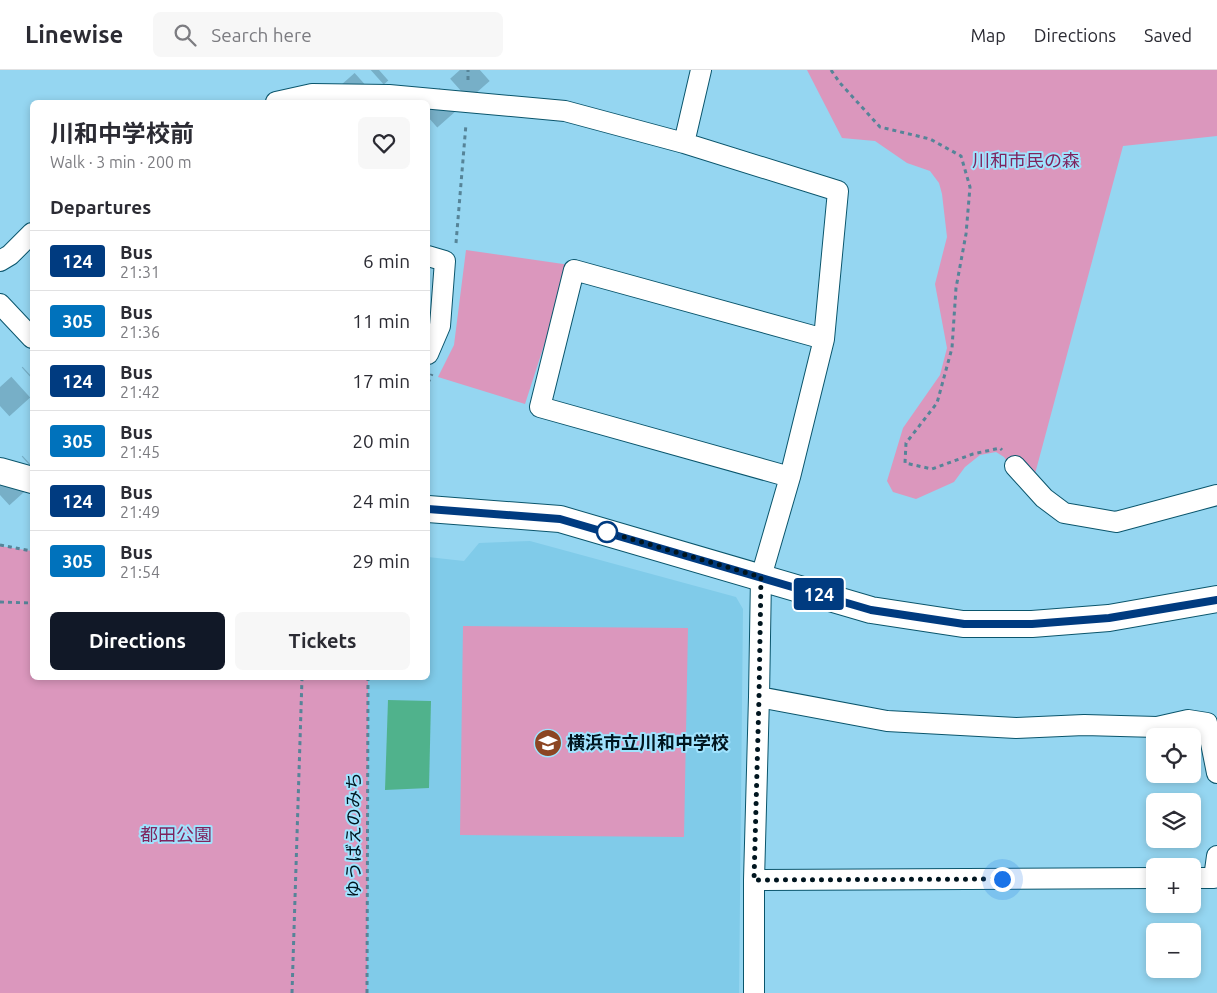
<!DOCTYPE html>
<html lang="en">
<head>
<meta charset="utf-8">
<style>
	:root { --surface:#fff; --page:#f7f7f7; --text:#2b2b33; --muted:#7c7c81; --line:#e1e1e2; --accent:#111827 }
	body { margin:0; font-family:Ubuntu,"Noto Sans JP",sans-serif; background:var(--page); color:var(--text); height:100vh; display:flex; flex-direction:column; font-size:19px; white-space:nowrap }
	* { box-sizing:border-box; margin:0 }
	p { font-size:16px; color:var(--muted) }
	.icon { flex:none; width:28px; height:28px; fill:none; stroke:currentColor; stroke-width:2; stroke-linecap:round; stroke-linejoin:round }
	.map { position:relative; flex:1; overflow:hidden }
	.details { position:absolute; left:30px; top:30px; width:400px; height:580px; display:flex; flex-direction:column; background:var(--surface); border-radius:8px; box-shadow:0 2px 8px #0003 }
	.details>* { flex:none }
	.badge { padding:0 10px; border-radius:4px; font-size:18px; line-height:32px }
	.controls { position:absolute; left:1146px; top:658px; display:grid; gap:10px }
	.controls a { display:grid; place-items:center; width:55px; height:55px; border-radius:8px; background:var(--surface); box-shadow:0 2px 8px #0003; font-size:25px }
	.you { position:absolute; width:25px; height:25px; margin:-12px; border:4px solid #fff; border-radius:50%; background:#1a73e8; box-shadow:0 0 0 8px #1a73e833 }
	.map>.badge { position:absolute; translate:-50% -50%; box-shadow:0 0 0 2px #fff }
	h2 { padding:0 20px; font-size:19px; line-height:45px }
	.round { display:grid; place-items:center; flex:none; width:52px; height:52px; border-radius:8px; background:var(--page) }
	.head { display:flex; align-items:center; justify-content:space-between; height:85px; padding:0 20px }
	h1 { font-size:24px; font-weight:700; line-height:38px }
	.primary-button { display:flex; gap:10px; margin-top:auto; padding:10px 20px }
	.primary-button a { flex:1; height:58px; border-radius:8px; background:var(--accent); color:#fff; font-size:20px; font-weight:700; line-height:58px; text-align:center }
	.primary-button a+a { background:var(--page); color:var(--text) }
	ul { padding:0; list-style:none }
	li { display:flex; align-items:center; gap:15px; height:60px; padding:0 20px; border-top:1px solid var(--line) }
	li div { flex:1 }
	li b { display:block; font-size:19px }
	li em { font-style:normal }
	li .badge { min-width:55px; font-weight:700; text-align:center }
	header { display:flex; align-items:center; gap:30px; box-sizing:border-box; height:70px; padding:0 25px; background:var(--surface); border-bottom:1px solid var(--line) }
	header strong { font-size:24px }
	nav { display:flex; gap:28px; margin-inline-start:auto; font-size:18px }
	.search { width:350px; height:45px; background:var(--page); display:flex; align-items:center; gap:12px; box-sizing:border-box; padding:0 18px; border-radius:8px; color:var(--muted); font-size:19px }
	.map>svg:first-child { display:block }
	.built { fill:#80cbe9 }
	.green { fill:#db97bd }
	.water { fill:#50b28c }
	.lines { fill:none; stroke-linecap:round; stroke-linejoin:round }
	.motorway-tunnel { stroke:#77afc7; stroke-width:28; stroke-dasharray:28 14; stroke-linecap:butt }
	.minor-casing { stroke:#0a556c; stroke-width:22 }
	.tertiary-casing { stroke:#0a556c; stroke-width:28 }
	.path { stroke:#568498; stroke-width:3; stroke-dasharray:4 4; stroke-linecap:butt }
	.minor { stroke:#fff; stroke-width:20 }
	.tertiary { stroke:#fff; stroke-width:26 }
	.line-casing { stroke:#fff; stroke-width:11 }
	.line { stroke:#003b80; stroke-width:8 }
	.walk { stroke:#00151f; stroke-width:5; stroke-dasharray:0 9 }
	.stop-dot { fill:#fff; stroke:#003b80; stroke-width:2.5 }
	.labels { text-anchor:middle; stroke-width:4; stroke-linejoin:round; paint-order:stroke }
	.park-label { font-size:18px; fill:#7e245e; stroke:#a1e3fe }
	.poi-label { font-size:18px; font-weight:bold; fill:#00151f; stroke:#a1e3fe; text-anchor:start }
	.street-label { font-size:18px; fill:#00151f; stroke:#a1e3fe }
</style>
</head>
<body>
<header>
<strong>Linewise</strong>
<div class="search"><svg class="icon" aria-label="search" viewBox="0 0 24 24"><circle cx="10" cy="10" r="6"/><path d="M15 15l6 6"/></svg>Search here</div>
<nav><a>Map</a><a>Directions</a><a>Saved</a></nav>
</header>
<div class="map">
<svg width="1217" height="923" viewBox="0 0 1217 923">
	<rect width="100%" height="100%" fill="#95d6f1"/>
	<!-- built -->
	<path class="built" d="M530,471L736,527L743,539L739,923H353L355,608H428V487L464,491L479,473Z"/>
	<!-- green -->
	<path class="green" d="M807,0H1217V66L1123,76L1032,415L1021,411L1004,387L996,382L980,385L965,397L954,412L916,429L893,422L887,411L903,358L940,305L947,278L935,214L947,167L942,124L939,113L930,101L907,93L875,71L842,68Z
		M466,180L570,195L525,334L438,307L454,275Z
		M0,476L32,481V608H368L367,923H0Z
		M463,556L688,558L684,767L460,765Z"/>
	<!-- water -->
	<path class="water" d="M388,630L431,631L429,718L385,720Z"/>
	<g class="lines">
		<!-- motorway-tunnel -->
		<path class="motorway-tunnel" d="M343,32L379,0
			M428,47L481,0
			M0,336L32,307
			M0,425L32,396"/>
		<!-- minor casing -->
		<g class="minor-casing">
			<path id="minor" d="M276,32L312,24L389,25L565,41L684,73L838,121L824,269L790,407L761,507L759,627L754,810V923
				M684,73L701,0
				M428,186L445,191L440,256L428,284
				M0,191L10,185L32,163
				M0,234L32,268
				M1015,396L1044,428L1064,443L1116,452L1217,425
				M790,407L540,337L574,200L824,269
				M759,627L887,651L1016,658L1084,655L1157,657L1188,650L1207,653L1217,703
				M1192,808H1214L1217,786
				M754,810L1155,808"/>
		</g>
		<!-- tertiary casing -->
		<g class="tertiary-casing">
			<path id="tertiary" d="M0,401L32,410
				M428,439L560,449L871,540L963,554H1032L1109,548L1217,529"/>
		</g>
		<!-- path -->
		<path class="path" d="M831,0L840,13L880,57L930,69L961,86L970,117L966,164L956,218L952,278L937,333L906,373L905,393L932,399L973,384L1000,378L1002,380
			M468,10V0
			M456,173L466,54
			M428,313L432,304
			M0,475L32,481
			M0,532L32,533
			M292,923L302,608
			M367,923L368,608"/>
		<!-- minor -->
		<use href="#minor" class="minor"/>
		<!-- tertiary -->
		<use href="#tertiary" class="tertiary"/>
	</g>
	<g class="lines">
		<!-- line casing -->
		<g class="line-casing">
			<path id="line" d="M428,439L560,449L871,540L964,554H1032L1109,548L1217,530"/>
		</g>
		<!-- line -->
		<use href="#line" class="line"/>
		<!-- walk -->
		<path class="walk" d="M607,462L761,507L759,627L754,810L1002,809"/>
	</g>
	<!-- icons -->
	<defs>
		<g id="school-disc" transform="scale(1.4375)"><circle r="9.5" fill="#8c4522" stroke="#a1e3fe"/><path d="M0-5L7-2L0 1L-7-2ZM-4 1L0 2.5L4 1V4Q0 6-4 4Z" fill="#fff"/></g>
	</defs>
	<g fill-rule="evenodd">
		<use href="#school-disc" x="548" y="673"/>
	</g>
	<!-- markers -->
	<circle class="stop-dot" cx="607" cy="462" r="10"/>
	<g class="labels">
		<!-- park labels -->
		<g class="park-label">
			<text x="1026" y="97">川和市民の森</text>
			<text x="176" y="771">都田公園</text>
		</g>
		<!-- poi labels -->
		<g class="poi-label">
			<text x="567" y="679">横浜市立川和中学校</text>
		</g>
		<!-- street labels -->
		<g class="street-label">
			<text transform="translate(354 765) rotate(-90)" y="6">ゆうばえのみち</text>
		</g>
	</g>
</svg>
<div class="controls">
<a><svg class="icon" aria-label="locate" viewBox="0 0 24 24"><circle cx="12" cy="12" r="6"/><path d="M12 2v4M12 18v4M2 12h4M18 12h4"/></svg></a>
<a><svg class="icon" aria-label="layers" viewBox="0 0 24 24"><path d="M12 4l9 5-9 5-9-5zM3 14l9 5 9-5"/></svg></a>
<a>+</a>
<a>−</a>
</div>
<div class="you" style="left:1002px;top:809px"></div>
<b class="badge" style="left:819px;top:524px;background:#003b80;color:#fff">124</b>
<section class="details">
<div class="head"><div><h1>川和中学校前</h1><p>Walk · 3 min · 200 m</p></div><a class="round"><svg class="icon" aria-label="heart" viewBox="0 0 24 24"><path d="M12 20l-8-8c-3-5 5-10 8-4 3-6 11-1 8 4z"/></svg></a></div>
<h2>Departures</h2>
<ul>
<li><span class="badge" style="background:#003b80;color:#fff">124</span><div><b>Bus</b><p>21:31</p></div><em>6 min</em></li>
<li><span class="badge" style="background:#0072bc;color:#fff">305</span><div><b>Bus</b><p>21:36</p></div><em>11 min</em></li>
<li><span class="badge" style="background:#003b80;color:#fff">124</span><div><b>Bus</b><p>21:42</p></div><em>17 min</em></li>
<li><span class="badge" style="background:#0072bc;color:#fff">305</span><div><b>Bus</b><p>21:45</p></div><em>20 min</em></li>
<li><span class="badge" style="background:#003b80;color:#fff">124</span><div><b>Bus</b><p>21:49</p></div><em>24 min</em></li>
<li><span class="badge" style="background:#0072bc;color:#fff">305</span><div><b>Bus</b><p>21:54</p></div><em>29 min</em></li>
</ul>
<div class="primary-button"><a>Directions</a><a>Tickets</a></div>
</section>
</div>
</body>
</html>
